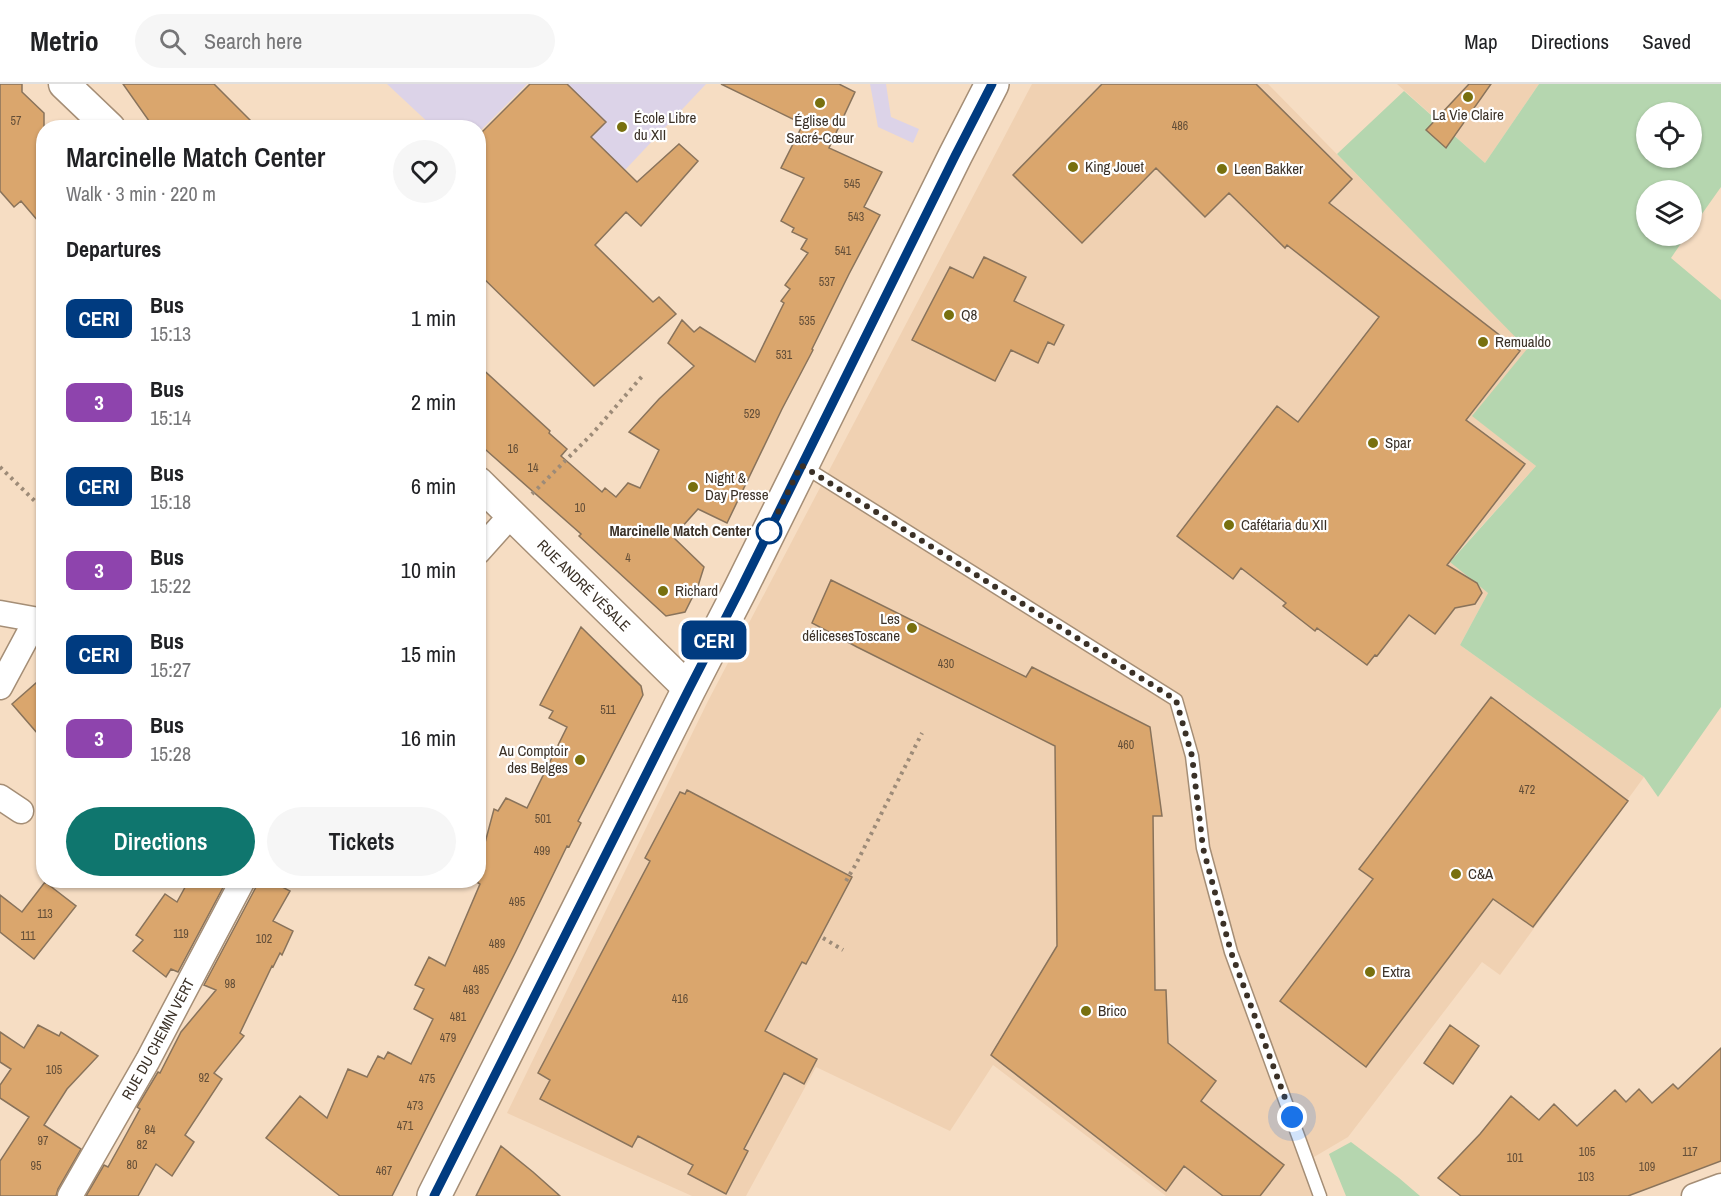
<!DOCTYPE html>
<html lang="en">
<head>
<meta charset="utf-8">
<style>
	:root { --surface:#fff; --page:#f6f6f6; --text:#202124; --muted:#757577; --line:#e0e0e0; --accent:#0f766e }
	body { margin:0; font-family:"Archivo Narrow",sans-serif; background:var(--page); color:var(--text); height:100vh; display:flex; flex-direction:column; font-size:22px; white-space:nowrap }
	* { box-sizing:border-box; margin:0 }
	p { font-size:20px; color:var(--muted) }
	.icon { flex:none; width:33px; height:33px; fill:none; stroke:currentColor; stroke-width:2; stroke-linecap:round; stroke-linejoin:round }
	.map { position:relative; flex:1; overflow:hidden }
	.side { position:absolute; left:36px; top:36px; width:450px; height:768px; display:flex; flex-direction:column; background:var(--surface); border-radius:24px; box-shadow:0 2px 4px #0004 }
	.side>* { flex:none }
	.badge { padding:0 12px; border-radius:9px; font-size:21px; line-height:39px }
	.fabs { position:absolute; left:1636px; top:18px; display:grid; gap:12px }
	.fabs a { display:grid; place-items:center; width:66px; height:66px; border-radius:50%; background:var(--surface); box-shadow:0 2px 4px #0004; font-size:30px }
	.you { position:absolute; width:30px; height:30px; margin:-15px; border:4px solid #fff; border-radius:50%; background:#1a73e8; box-shadow:0 0 0 9px #1a73e833 }
	.map>.badge { position:absolute; translate:-50% -50%; box-shadow:0 0 0 3px #fff }
	h2 { padding:0 30px; font-size:22px; line-height:54px }
	.round { display:grid; place-items:center; flex:none; width:63px; height:63px; border-radius:32px; background:var(--page) }
	.overview { display:flex; align-items:center; justify-content:space-between; height:102px; padding:0 30px }
	h1 { font-size:28px; font-weight:600; line-height:45px }
	.cta { display:flex; gap:12px; margin-top:auto; padding:12px 30px }
	.cta a { flex:1; height:69px; border-radius:36px; background:var(--accent); color:#fff; font-size:24px; font-weight:600; line-height:69px; text-align:center }
	.cta a+a { background:var(--page); color:var(--text) }
	ul { padding:0; list-style:none }
	li { display:flex; align-items:center; gap:18px; height:84px; padding:0 30px }
	li div { flex:1 }
	li b { display:block; font-size:22px }
	li em { font-style:normal }
	li .badge { min-width:66px; font-weight:700; text-align:center }
	header { display:flex; align-items:center; gap:36px; box-sizing:border-box; height:84px; padding:0 30px; background:var(--surface); border-bottom:2px solid var(--line) }
	header strong { font-size:28px }
	nav { display:flex; gap:33px; margin-inline-start:auto; font-size:21px }
	.search { width:420px; height:54px; background:var(--page); display:flex; align-items:center; gap:15px; box-sizing:border-box; padding:0 21px; border-radius:33px; color:var(--muted); font-size:22px }
	.map>svg:first-child { display:block }
	.built { fill:#f0d1b2 }
	.education { fill:#dcd3e8 }
	.green { fill:#b5d6af; fill-rule:evenodd }
	.building { fill:#daa66d; stroke:#89735b; stroke-width:1.5 }
	.lines { fill:none; stroke-linecap:round; stroke-linejoin:round }
	.service-casing { stroke:#a58e76; stroke-width:15 }
	.minor-casing { stroke:#a58e76; stroke-width:27 }
	.tertiary-casing { stroke:#a58e76; stroke-width:33 }
	.secondary-casing { stroke:#a58e76; stroke-width:36 }
	.path { stroke:#9d8b78; stroke-width:4; stroke-dasharray:3 4.5; stroke-linecap:butt }
	.service { stroke:#fff; stroke-width:12 }
	.minor { stroke:#fff; stroke-width:24 }
	.tertiary { stroke:#fff; stroke-width:30 }
	.secondary { stroke:#fff; stroke-width:33 }
	.line-casing { stroke:#fff; stroke-width:14 }
	.line { stroke:#003b80; stroke-width:9 }
	.walk { stroke:#3b3127; stroke-width:6; stroke-dasharray:0 10.8 }
	.poi-dot { fill:#78700f; stroke:#fff; stroke-width:2 }
	.stop-dot { fill:#fff; stroke:#003b80; stroke-width:3 }
	.labels { text-anchor:middle; stroke-width:4.5; stroke-linejoin:round; paint-order:stroke }
	.number-label { font-size:12px; fill:#634e38 }
	.poi-label { font-size:15px; fill:#3b3127; stroke:#fff; text-anchor:start }
	.stop-label { font-size:15px; font-weight:bold; fill:#3b3127; stroke:#fff; text-anchor:end }
	.street-label { font-size:15px; fill:#3b3127; stroke:#fff }
</style>
</head>
<body>
<header>
<strong>Metrio</strong>
<div class="search"><svg class="icon" aria-label="search" viewBox="0 0 24 24"><circle cx="10" cy="10" r="6"/><path d="M15 15l6 6"/></svg>Search here</div>
<nav><a>Map</a><a>Directions</a><a>Saved</a></nav>
</header>
<div class="map">
<svg width="1721" height="1112" viewBox="0 0 1721 1112">
	<rect width="100%" height="100%" fill="#f6ddc3"/>
	<!-- built -->
	<path class="built" d="M1032,0H1268L1528,265L1473,332L1536,382L1450,477L1488,509L1460,561L1644,693L1500,891L1482,878L1348,1053L1314,1073L1326,1112H1166L993,981L950,1047L816,983L746,1112H692L507,1029L708,617Z
		M1397,0H1539L1485,79Z"/>
	<!-- education -->
	<path class="education" d="M387,0H527L479,48L478,44L433,43Z
		M532,0H706L625,86Z
		M870,0H886L891,33L919,45L913,59L878,43Z"/>
	<!-- green -->
	<path class="green" d="M1539,0H1721V103L1692,144V106H1647V152H1686L1671,174L1721,216V623L1658,713L1644,693L1460,561L1488,509L1450,478L1536,382L1472,332L1527,265L1337,70L1404,7L1485,79ZM1647,28H1692V74H1647Z
		M1351,1058L1399,1094L1420,1112H1346L1329,1070Z"/>
	<!-- building -->
	<path class="building" d="M0,0H22V8L44,29V144L21,117L14,123L0,107Z
		M123,0H214L258,44H154Z
		M530,0H567L606,38L591,53L637,98L679,60L698,77L641,142L626,128L595,161L653,218L659,213L676,230L594,302L478,189V52Z
		M721,0H839L855,8L829,64L882,88L864,123L880,131L849,190L812,265L813,266L782,325L727,439L698,425L673,453L704,483L698,502L685,528L666,532L579,452L581,450L478,359V281L550,347L549,349L567,365L561,372L602,408L605,404L616,413L628,399L640,404L659,366L629,348L659,315L694,282L668,259L682,236L694,248L700,243L755,278L784,219L781,217L790,205L785,201L808,169L801,165L807,155L792,148L794,144L781,137L804,94L781,84L803,40Z
		M1102,0H1256L1352,95L1329,119L1520,267L1466,336L1525,380L1447,481L1477,499L1482,509L1475,520L1455,524L1435,550L1409,531L1377,572L1375,571L1367,581L1317,544L1315,547L1283,522L1286,519L1241,484L1233,495L1177,452L1277,322L1298,338L1379,233L1287,161L1285,164L1229,109L1205,133L1156,84L1082,159L1013,91Z
		M1469,0H1491L1446,64L1426,46Z
		M984,173L1026,193L1014,217L1064,241L1054,261L1048,258L1038,279L1011,266L995,297L912,256L950,183L973,194Z
		M831,496L1026,593L1032,583L1150,643L1162,732H1153L1155,906H1166L1168,959L1216,997L1201,1017L1284,1081L1260,1112H1223L1184,1082L1166,1107L991,971L1057,862L1055,662L857,563L812,539Z
		M581,543L641,602L643,611L578,737L581,739L569,763L567,762L515,869L392,1112H340L266,1054L300,1012L327,1034L348,985L367,993L378,972L384,975L388,968L411,980L433,935L414,925L424,905L415,901L429,873L445,882L480,800L478,799V785L494,725L498,727L506,714L527,724L567,643L549,634L553,627L540,621Z
		M44,592V657L12,620Z
		M1491,613L1628,717L1533,843L1493,815L1366,983L1280,917L1373,795L1359,785Z
		M687,706L852,793L806,880L802,878L765,947L817,975L804,1000L784,989L744,1065L748,1067L726,1110L688,1090L693,1081L638,1052L632,1063L540,1015L550,996L538,989L650,777L645,774L680,708L685,710Z
		M189,796H227L178,888L171,885L166,893L133,867L143,856L136,851L165,810L177,818Z
		M257,796H269L290,807L273,837L293,847L282,871L280,869L273,883L272,882L240,949L244,952L214,989L222,995L185,1051L194,1058L172,1092L156,1080L138,1112H86L104,1081L108,1083L122,1058L140,1025L137,1023L158,988L160,989L181,948L216,906L204,901L256,803Z
		M45,798L76,822L34,875L0,848V811L22,828Z
		M38,941L59,952L61,948L98,972L67,1005L44,1041L81,1065L58,1105L56,1112H0V1077L29,1033L0,1014V1001L11,985L0,978V948L24,964Z
		M1450,941L1479,962L1453,1000L1424,979Z
		M1721,964V1077L1628,1112H1461L1438,1094L1480,1050L1511,1012L1539,1036L1554,1020L1577,1042L1615,1006L1626,1018L1639,1005L1652,1019L1673,1000L1678,1005Z
		M501,1062L533,1088L560,1112H476Z"/>
	<g class="lines">
		<!-- service casing -->
		<g class="service-casing">
			<path id="service" d="M803,382L1176,616L1192,672L1203,764L1231,868L1320,1112"/>
		</g>
		<!-- minor casing -->
		<g class="minor-casing">
			<g id="minor">
				<path d="M478,468L512,430"/>
				<path d="M0,529L44,537"/>
				<path d="M0,603L36,536"/>
				<path d="M0,713L21,727"/>
				<path id="s1" d="M70,1112L148,976L243,796"/>
				<path d="M1694,1112L1721,1102"/>
			</g>
		</g>
		<!-- tertiary casing -->
		<g class="tertiary-casing">
			<g id="tertiary">
				<path d="M64,0L110,44"/>
				<path id="s2" d="M478,398L689,605"/>
			</g>
		</g>
		<!-- secondary casing -->
		<g class="secondary-casing">
			<path id="secondary" d="M434,1112L689,605L740,506L955,72L992,0"/>
		</g>
		<!-- path -->
		<path class="path" d="M0,383L44,426
			M532,410L593,349L644,290
			M846,797L856,780L922,649
			M823,854L843,866"/>
		<!-- service -->
		<use href="#service" class="service"/>
		<!-- minor -->
		<use href="#minor" class="minor"/>
		<!-- tertiary -->
		<use href="#tertiary" class="tertiary"/>
		<!-- secondary -->
		<use href="#secondary" class="secondary"/>
	</g>
	<g class="lines">
		<!-- line casing -->
		<g class="line-casing">
			<path id="line" d="M434,1112L689,605L740,506L955,72L992,0"/>
		</g>
		<!-- line -->
		<use href="#line" class="line"/>
		<!-- walk -->
		<path class="walk" d="M769,447L801,381L1176,616L1192,672L1203,764L1231,868L1292,1033"/>
	</g>
	<!-- markers -->
	<g class="poi-dot">
		<circle cx="1468" cy="13" r="6"/>
		<circle cx="820" cy="19" r="6"/>
		<circle cx="622" cy="43" r="6"/>
		<circle cx="1073" cy="83" r="6"/>
		<circle cx="1222" cy="85" r="6"/>
		<circle cx="949" cy="231" r="6"/>
		<circle cx="1483" cy="258" r="6"/>
		<circle cx="1373" cy="359" r="6"/>
		<circle cx="693" cy="403" r="6"/>
		<circle cx="1229" cy="441" r="6"/>
		<circle cx="663" cy="507" r="6"/>
		<circle cx="912" cy="544" r="6"/>
		<circle cx="580" cy="676" r="6"/>
		<circle cx="1456" cy="790" r="6"/>
		<circle cx="1370" cy="888" r="6"/>
		<circle cx="1086" cy="927" r="6"/>
	</g>
	<circle class="stop-dot" cx="769" cy="447" r="12"/>
	<g class="labels">
		<!-- number labels -->
		<g class="number-label">
			<text x="16" y="41">57</text>
			<text x="1180" y="46">486</text>
			<text x="852" y="104">545</text>
			<text x="856" y="137">543</text>
			<text x="843" y="171">541</text>
			<text x="827" y="202">537</text>
			<text x="807" y="241">535</text>
			<text x="784" y="275">531</text>
			<text x="752" y="334">529</text>
			<text x="513" y="369">16</text>
			<text x="533" y="388">14</text>
			<text x="580" y="428">10</text>
			<text x="628" y="478">4</text>
			<text x="946" y="584">430</text>
			<text x="608" y="630">511</text>
			<text x="1126" y="665">460</text>
			<text x="1527" y="710">472</text>
			<text x="543" y="739">501</text>
			<text x="542" y="771">499</text>
			<text x="517" y="822">495</text>
			<text x="45" y="834">113</text>
			<text x="181" y="854">119</text>
			<text x="28" y="856">111</text>
			<text x="264" y="859">102</text>
			<text x="497" y="864">489</text>
			<text x="481" y="890">485</text>
			<text x="230" y="904">98</text>
			<text x="471" y="910">483</text>
			<text x="680" y="919">416</text>
			<text x="458" y="937">481</text>
			<text x="448" y="958">479</text>
			<text x="54" y="990">105</text>
			<text x="204" y="998">92</text>
			<text x="427" y="999">475</text>
			<text x="415" y="1026">473</text>
			<text x="405" y="1046">471</text>
			<text x="150" y="1050">84</text>
			<text x="43" y="1061">97</text>
			<text x="142" y="1065">82</text>
			<text x="1587" y="1072">105</text>
			<text x="1690" y="1072">117</text>
			<text x="1515" y="1078">101</text>
			<text x="132" y="1085">80</text>
			<text x="36" y="1086">95</text>
			<text x="1647" y="1087">109</text>
			<text x="384" y="1091">467</text>
			<text x="1586" y="1097">103</text>
		</g>
		<!-- poi labels -->
		<g class="poi-label">
			<text x="1468" y="36" text-anchor="middle">La Vie Claire</text>
			<text x="634" y="39">École Libre<tspan x="634" dy="17">du XII</tspan></text>
			<text x="820" y="42" text-anchor="middle">Église du<tspan x="820" dy="17">Sacré-Cœur</tspan></text>
			<text x="1085" y="88">King Jouet</text>
			<text x="1234" y="90">Leen Bakker</text>
			<text x="961" y="236">Q8</text>
			<text x="1495" y="263">Remualdo</text>
			<text x="1385" y="364">Spar</text>
			<text x="705" y="399">Night &amp;<tspan x="705" dy="17">Day Presse</tspan></text>
			<text x="1241" y="446">Cafétaria du XII</text>
			<text x="675" y="512">Richard</text>
			<text x="900" y="540" text-anchor="end">Les<tspan x="900" dy="17">délicesesToscane</tspan></text>
			<text x="568" y="672" text-anchor="end">Au Comptoir<tspan x="568" dy="17">des Belges</tspan></text>
			<text x="1468" y="795">C&amp;A</text>
			<text x="1382" y="893">Extra</text>
			<text x="1098" y="932">Brico</text>
		</g>
		<!-- stop labels -->
		<g class="stop-label">
			<text x="751" y="452">Marcinelle Match Center</text>
		</g>
		<!-- street labels -->
		<g class="street-label">
			<text dy="5" stroke="none"><textPath href="#s2" startOffset="148">RUE ANDRÉ VÉSALE</textPath></text>
			<text dy="5" stroke="none"><textPath href="#s1" startOffset="180">RUE DU CHEMIN VERT</textPath></text>
		</g>
	</g>
</svg>
<div class="fabs">
<a><svg class="icon" aria-label="locate" viewBox="0 0 24 24"><circle cx="12" cy="12" r="6"/><path d="M12 2v4M12 18v4M2 12h4M18 12h4"/></svg></a>
<a><svg class="icon" aria-label="layers" viewBox="0 0 24 24"><path d="M12 4l9 5-9 5-9-5zM3 14l9 5 9-5"/></svg></a>
</div>
<div class="you" style="left:1292px;top:1033px"></div>
<b class="badge" style="left:714px;top:556px;background:#003b80;color:#fff">CERI</b>
<section class="side">
<div class="overview"><div><h1>Marcinelle Match Center</h1><p>Walk · 3 min · 220 m</p></div><a class="round"><svg class="icon" aria-label="heart" viewBox="0 0 24 24"><path d="M12 20l-8-8c-3-5 5-10 8-4 3-6 11-1 8 4z"/></svg></a></div>
<h2>Departures</h2>
<ul>
<li><span class="badge" style="background:#003b80;color:#fff">CERI</span><div><b>Bus</b><p>15:13</p></div><em>1 min</em></li>
<li><span class="badge" style="background:#8e44ad;color:#fff">3</span><div><b>Bus</b><p>15:14</p></div><em>2 min</em></li>
<li><span class="badge" style="background:#003b80;color:#fff">CERI</span><div><b>Bus</b><p>15:18</p></div><em>6 min</em></li>
<li><span class="badge" style="background:#8e44ad;color:#fff">3</span><div><b>Bus</b><p>15:22</p></div><em>10 min</em></li>
<li><span class="badge" style="background:#003b80;color:#fff">CERI</span><div><b>Bus</b><p>15:27</p></div><em>15 min</em></li>
<li><span class="badge" style="background:#8e44ad;color:#fff">3</span><div><b>Bus</b><p>15:28</p></div><em>16 min</em></li>
</ul>
<div class="cta"><a>Directions</a><a>Tickets</a></div>
</section>
</div>
</body>
</html>
